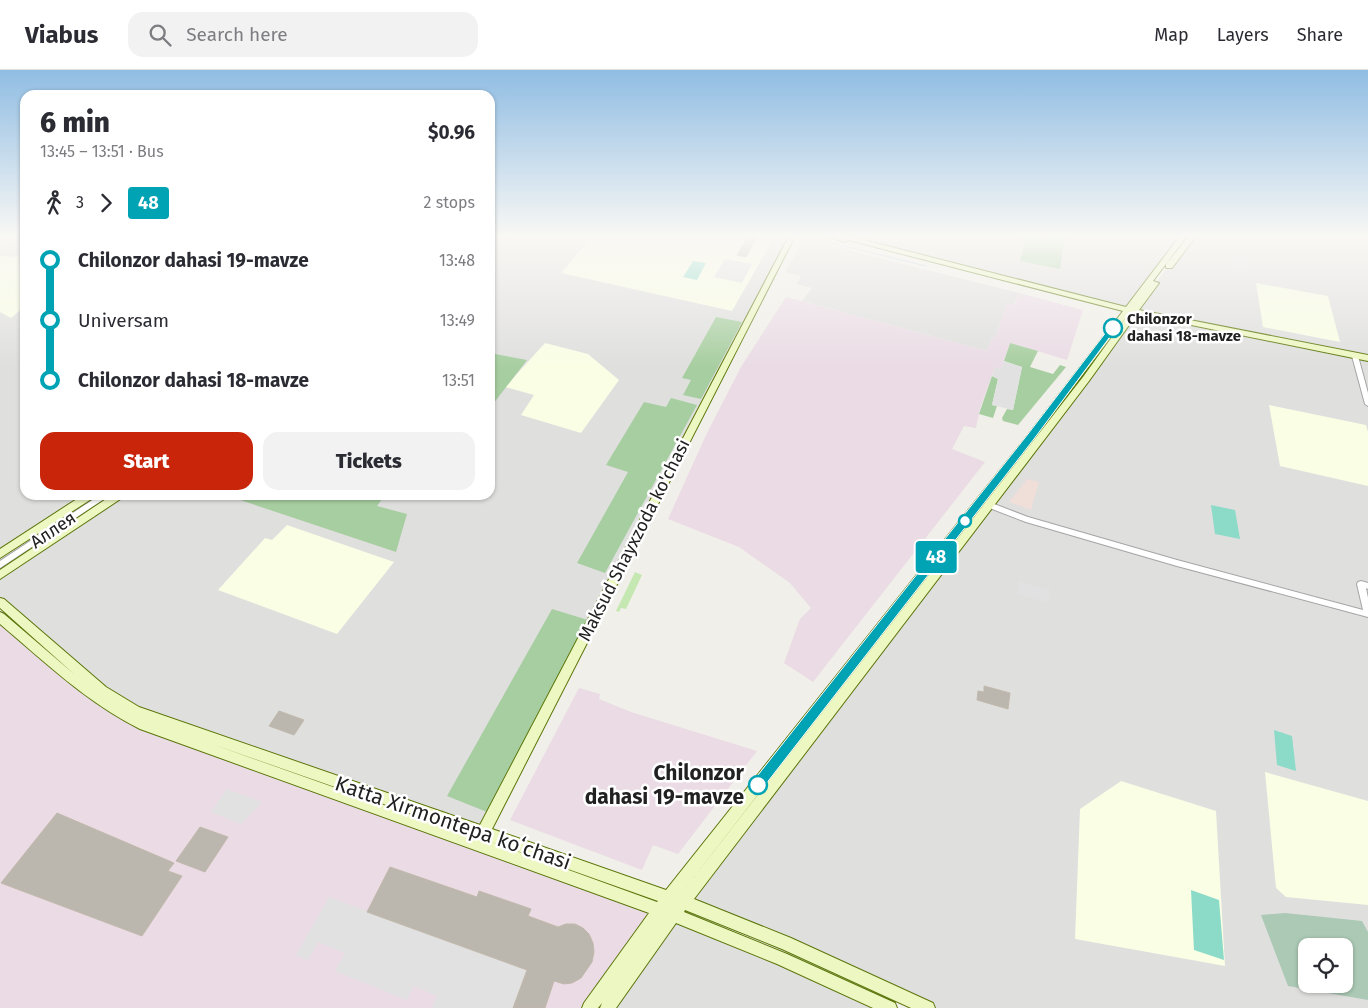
<!DOCTYPE html>
<html lang="en">
<head>
<meta charset="utf-8">
<style>
	:root { --surface:#fff; --page:#f2f2f3; --text:#2b2b33; --muted:#7c7c81; --line:#e1e1e2; --accent:#c8250b }
	body { margin:0; font-family:"Fira Sans",sans-serif; background:var(--page); color:var(--text); height:100vh; display:flex; flex-direction:column; font-size:19px; white-space:nowrap }
	* { box-sizing:border-box; margin:0 }
	p { font-size:16px; color:var(--muted) }
	.icon { flex:none; width:28px; height:28px; fill:none; stroke:currentColor; stroke-width:2; stroke-linecap:round; stroke-linejoin:round }
	.map { position:relative; flex:1; overflow:hidden }
	.panel { position:absolute; left:20px; top:20px; width:475px; height:410px; display:flex; flex-direction:column; background:var(--surface); border-radius:15px; box-shadow:0 1px 4px #0004 }
	.panel>* { flex:none }
	.badge { padding:0 10px; border-radius:4px; font-size:18px; line-height:32px }
	.tools { position:absolute; left:1298px; top:868px; display:grid; gap:10px }
	.tools a { display:grid; place-items:center; width:55px; height:55px; border-radius:10px; background:var(--surface); box-shadow:0 1px 4px #0004; font-size:25px }
	.map>.badge { position:absolute; translate:-50% -50%; box-shadow:0 0 0 2px #fff }
	.legs { display:flex; align-items:center; gap:8px; height:55px; padding:0 20px; font-size:16px }
	.legs p { margin-inline-start:auto }
	.summary { display:flex; align-items:center; justify-content:space-between; height:85px; padding:0 20px }
	h1 { font-size:28px; font-weight:800; line-height:38px }
	.button { display:flex; gap:10px; margin-top:auto; padding:10px 20px }
	.button a { flex:1; height:58px; border-radius:15px; background:var(--accent); color:#fff; font-size:20px; font-weight:800; line-height:58px; text-align:center }
	.button a+a { background:var(--page); color:var(--text) }
	ul { padding:0 20px; list-style:none }
	li { display:flex; align-items:center; gap:18px; height:60px; font-size:19px }
	li i { display:grid; place-items:center; width:8px; height:100%; margin:0 6px; background:currentColor }
	li i::after { content:''; width:12px; height:12px; margin:-6px; border:4px solid; border-radius:50%; background:var(--surface) }
	li p { margin-inline-start:auto }
	li:first-child i { background:linear-gradient(#0000 50%,currentColor 0) }
	li:last-child i { background:linear-gradient(currentColor 50%,#0000 0) }
	header { display:flex; align-items:center; gap:30px; box-sizing:border-box; height:70px; padding:0 25px; background:var(--surface); border-bottom:1px solid var(--line) }
	header strong { font-size:24px }
	nav { display:flex; gap:28px; margin-inline-start:auto; font-size:18px }
	.search { width:350px; height:45px; background:var(--page); display:flex; align-items:center; gap:12px; box-sizing:border-box; padding:0 18px; border-radius:15px; color:var(--muted); font-size:19px }
	.map>svg:first-child { display:block }
	.residential { fill:#dfdfde; fill-rule:evenodd }
	.commercial { fill:#f0ded9 }
	.industrial { fill:#eadbe5 }
	.education { fill:#fafee5 }
	.grass { fill:#c5e8b2 }
	.forest { fill:#a7cea0 }
	.cemetery { fill:#abc9b4; fill-rule:evenodd }
	.pitch { fill:#8cdbc8 }
	.parking { fill:#e1e1e1 }
	.lines { fill:none; stroke-linecap:round; stroke-linejoin:round }
	.stream { stroke:#accadc; stroke-width:1 }
	.building { fill:#bbb6ae; stroke:#c2b9ac }
	.street-casing { stroke:#a5a5a5; stroke-width:2 }
	.secondary-casing { stroke:#5b760b; stroke-width:2 }
	.street { fill:#fff; fill-rule:evenodd }
	.secondary { fill:#edf7c1; fill-rule:evenodd }
	.line-1 { fill:#00a3b4; stroke:#fff }
	.stop-1-dot { fill:#fff; stroke:#00a3b4; stroke-width:2.5 }
	.labels { text-anchor:middle; stroke-width:5; stroke-linejoin:round; paint-order:stroke }
	.far-stop-label { font-size:15px; font-weight:bold; fill:#212121; stroke:#fff; text-anchor:start }
	.street-label { font-size:18px; fill:#212121; stroke:#fff }
	.near-stop-label { font-size:21px; font-weight:bold; fill:#212121; stroke:#fff; text-anchor:end }
	.near-street-label { font-size:21px; fill:#212121; stroke:#fff }
</style>
</head>
<body>
<header>
<strong>Viabus</strong>
<div class="search"><svg class="icon" aria-label="search" viewBox="0 0 24 24"><circle cx="10" cy="10" r="6"/><path d="M15 15l6 6"/></svg>Search here</div>
<nav><a>Map</a><a>Layers</a><a>Share</a></nav>
</header>
<div class="map">
<svg width="1368" height="938" viewBox="0 0 1368 938">
	<rect width="100%" height="100%" fill="#f1efe9"/>
	<!-- residential -->
	<path class="residential" d="M0,166H25V425H90L0,484Z
		M490,166H792L482,764L135,641L0,532V505L119,425H490Z
		M840,166H1184L1128,238Z
		M1193,166H1368V938H928L682,833L1154,215ZM1306,876H1344V914H1306Z
		M804,169L855,182L1019,223L1013,235L1007,233L995,268H992L987,281L802,231L812,218L797,214L801,206L785,202Z
		M673,845L890,938H607Z"/>
	<!-- commercial -->
	<path class="commercial" d="M1027,409L1039,412L1031,440L1009,432Z"/>
	<!-- industrial -->
	<path class="industrial" d="M1019,223L1083,240L1067,290L1010,273L1001,299L995,297L980,339L976,358L964,356L952,379L985,392L813,612L784,593L800,549L811,538L790,513L739,477L668,449L707,363L741,297L786,227L987,281L992,268H995L1007,233L1014,235Z
		M0,547L108,637L660,840L589,938H0Z
		M579,618L600,624L599,629L631,642L757,681L678,784L653,775L642,800L510,750Z"/>
	<!-- education -->
	<path class="education" d="M592,166H775L732,241L561,203Z
		M0,186L25,187V236L11,248L0,242Z
		M1256,213L1328,226L1340,272L1263,257Z
		M545,273L588,284L619,310L581,363L521,345L534,325L505,317Z
		M1269,335L1366,355L1368,362V416L1280,396Z
		M287,455L394,492L337,564L218,520L265,468L272,470Z
		M1265,702L1368,731V835L1286,827L1276,818Z
		M1121,711L1216,741L1225,896L1075,869L1080,739Z"/>
	<!-- grass -->
	<path class="grass" d="M635,502L642,505L626,539L621,538L619,542L616,541Z"/>
	<!-- forest -->
	<path class="forest" d="M1026,166L1050,169V166H1065L1060,199L1020,191Z
		M716,247L742,252L701,329L683,325L691,310L682,308Z
		M1010,273L1038,281L1030,297L1053,304L1060,295L1066,297L1018,355L1003,351L1002,348L1007,339L1013,340L1022,297L1004,291Z
		M495,284L527,290L490,338V290Z
		M992,306L998,309L992,335L997,336L993,348L979,344Z
		M671,328L697,335L605,503L577,493L628,402L606,395L644,332L666,337Z
		M99,425H112L0,500V490Z
		M225,425H335L341,427L343,425H385L377,436L407,444L396,482Z
		M552,539L588,550L487,742L447,726Z"/>
	<!-- cemetery -->
	<path class="cemetery" d="M1285,843L1362,851L1368,862V930L1288,916L1261,845ZM1306,876H1344V914H1306Z"/>
	<!-- pitch -->
	<path class="pitch" d="M693,191L706,193L697,210L683,207Z
		M1211,435L1235,440L1240,469L1215,464Z
		M1274,660L1292,666L1296,701L1277,695Z
		M1191,820L1219,830L1224,890L1194,880Z"/>
	<!-- parking -->
	<path class="parking" d="M1238,181L1246,183L1249,200L1227,196L1228,190L1231,191L1233,186L1236,187Z
		M725,189L752,194L742,213L714,207Z
		M1004,291L1022,297L1013,340L992,335L998,309L992,306L995,297L1001,299Z
		M1019,511L1050,520L1049,533L1017,524Z
		M227,719L262,732L241,754L211,742Z
		M329,827L527,900L513,938H432L437,926L414,916L407,930L335,901L345,883L318,872L308,890L296,885Z"/>
	<g class="lines">
		<!-- stream -->
		<path class="stream" d="M827,172L926,196"/>
	</g>
	<!-- building -->
	<path class="building" d="M748,166H758L746,187L737,185Z
		M984,616L1010,623L1008,639L977,630L978,621L984,622Z
		M279,641L304,650L294,665L269,656Z
		M57,743L174,793L168,801L182,806L142,866L1,813Z
		M200,757L228,767L205,802L176,791Z
		M390,797L477,827L479,821L531,839L528,846L558,857L566,854H575L583,858L589,864L593,873L594,882L592,892L581,908L572,913L564,914L554,911L545,938H513L527,900L367,842Z"/>
	<g class="lines">
		<!-- street casing -->
		<g class="street-casing">
			<path id="street" d="M1355,284L1358,286L1368,323V336L1365,334L1352,286Z
				M100,425H108L107,427L0,498V491Z
				M989,432L1028,447L1177,490L1363,540L1357,514L1358,512L1361,511L1368,513V519L1366,518L1368,528V547L1177,496L1026,452L987,437L986,435L987,433Z"/>
		</g>
		<!-- secondary casing -->
		<g class="secondary-casing">
			<path id="secondary" d="M789,166H795L492,759L666,820L1028,365L1123,241L848,170L845,172L824,166H848L1126,237L1180,166H1187L1153,211L1159,213L1139,240L1368,285V291L1137,244L1089,311L694,829L791,868L933,933L935,938H911L782,879L685,840L684,842L787,884L895,933L897,938H873L777,894L676,853L616,938H600L602,933L598,938H582L584,933L649,843L140,659C86,632 45,592 0,554V542L4,544L74,604L0,538V528L4,529L106,617L139,637L480,755ZM1130,242L1083,307L680,825L1034,369ZM209,673L475,766L474,767ZM486,770L658,831L657,832Z
				M1189,166H1196L1172,198H1166V194Z
				M83,425H95L93,428L0,488V479Z
				M112,425H124L122,428L0,509V500Z"/>
		</g>
		<!-- street -->
		<use href="#street" class="street"/>
		<!-- secondary -->
		<use href="#secondary" class="secondary"/>
	</g>
	<!-- sky -->
	<linearGradient id="sky" x2="0" y2="1"><stop stop-color="#90bde3"/><stop offset="0.56" stop-color="#f9f8f5"/><stop offset="1" stop-color="#f9f8f5" stop-opacity="0"/></linearGradient>
	<rect width="1368" height="297" fill="url(#sky)"/>
	<!-- line-1 -->
	<path class="line-1" d="M1113,256L1117,258L1115,260L1034,369L762,719L758,721L754,719L752,715L754,710L1028,364L1110,257Z"/>
	<!-- markers -->
	<g class="stop-1-dot">
		<circle cx="1113" cy="258" r="9"/>
		<circle cx="965" cy="451" r="6"/>
		<circle cx="758" cy="715" r="9"/>
	</g>
	<g class="labels">
		<!-- far-stop labels -->
		<g class="far-stop-label">
			<text x="1127" y="254">Chilonzor<tspan x="1127" dy="17">dahasi 18-mavze</tspan></text>
		</g>
		<!-- street labels -->
		<g class="street-label">
			<text transform="translate(53 460) rotate(-34)" y="6">Аллея</text>
			<text transform="translate(634 470) rotate(-63)" y="6">Maksud Shayxzoda ko'chasi</text>
		</g>
		<!-- near-stop labels -->
		<g class="near-stop-label">
			<text x="744" y="710">Chilonzor<tspan x="744" dy="24">dahasi 19-mavze</tspan></text>
		</g>
		<!-- near-street labels -->
		<g class="near-street-label">
			<text transform="translate(453 753) rotate(19)" y="7">Katta Xirmontepa koʻchasi</text>
		</g>
	</g>
</svg>
<div class="tools">
<a><svg class="icon" aria-label="locate" viewBox="0 0 24 24"><circle cx="12" cy="12" r="6"/><path d="M12 2v4M12 18v4M2 12h4M18 12h4"/></svg></a>
</div>
<b class="badge" style="left:936px;top:487px;background:#00a3b4;color:#fff">48</b>
<section class="panel">
<div class="summary"><div><h1>6 min</h1><p>13:45 – 13:51 · Bus</p></div><b>$0.96</b></div>
<div class="legs"><svg class="icon" aria-label="walk" viewBox="0 0 24 24"><circle cx="13" cy="4" r="2"/><path d="M13 8l-2 6 4 7M11 14l-3 7M7 12l3-4h3l4 4"/></svg>3<svg class="icon" aria-label="forward" viewBox="0 0 24 24"><path d="M9 5l7 7-7 7"/></svg><b class="badge" style="background:#00a3b4;color:#fff">48</b><p>2 stops</p></div>
<ul>
<li><i style="color:#00a3b4"></i><b>Chilonzor dahasi 19-mavze</b><p>13:48</p></li>
<li><i style="color:#00a3b4"></i><span>Universam</span><p>13:49</p></li>
<li><i style="color:#00a3b4"></i><b>Chilonzor dahasi 18-mavze</b><p>13:51</p></li>
</ul>
<div class="button"><a>Start</a><a>Tickets</a></div>
</section>
</div>
</body>
</html>
